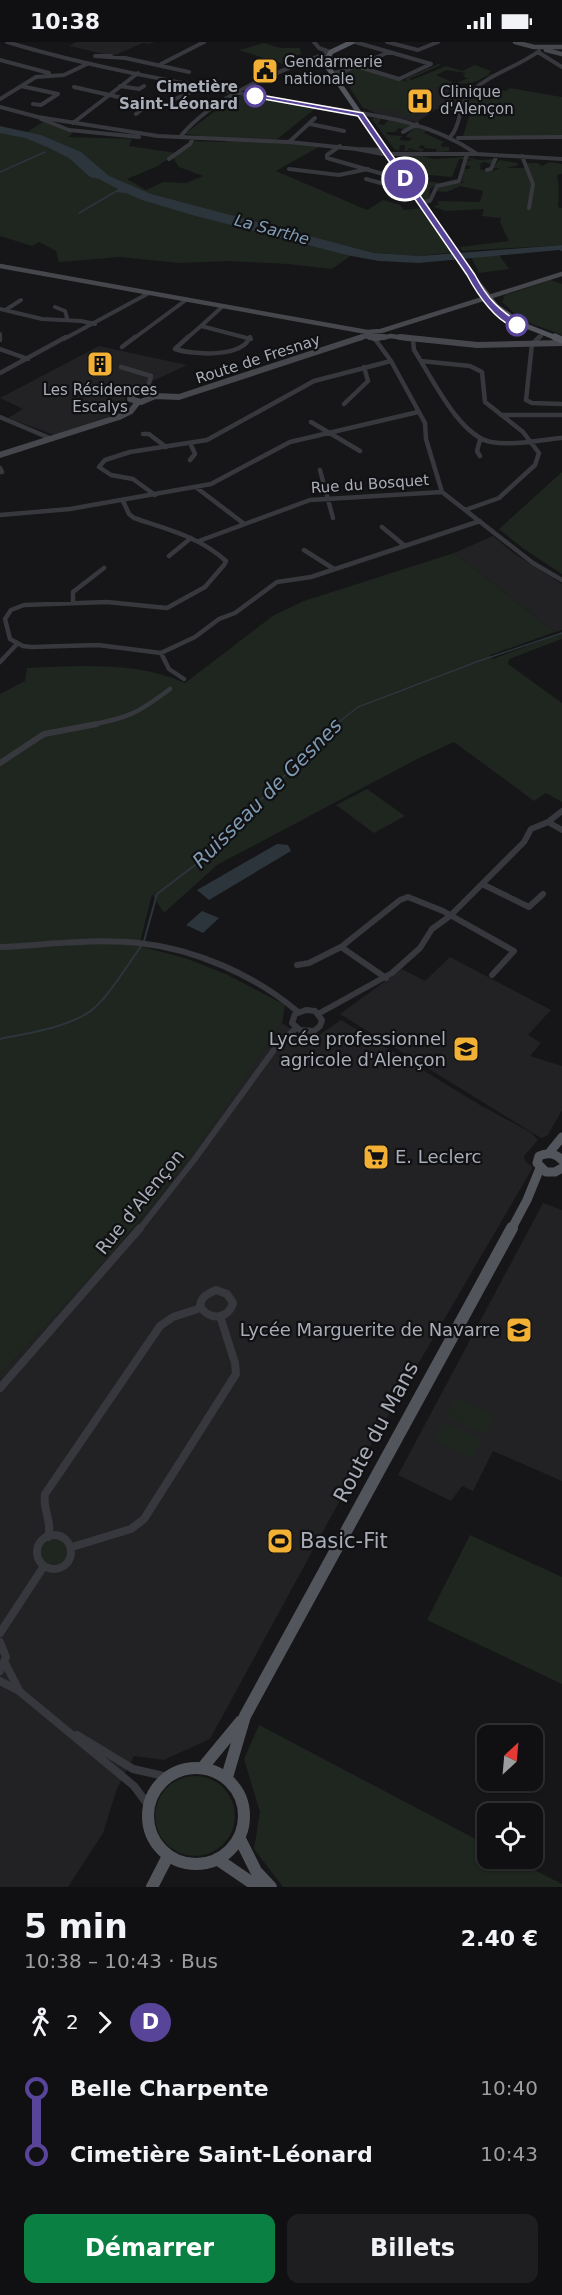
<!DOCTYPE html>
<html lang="fr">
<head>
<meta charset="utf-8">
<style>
	:root { --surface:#101012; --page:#1e1e20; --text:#f1f3f6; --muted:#9c9d9f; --line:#303032; --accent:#0b8043 }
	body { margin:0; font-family:"DejaVu Sans",sans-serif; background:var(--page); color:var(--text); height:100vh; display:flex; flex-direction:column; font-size:22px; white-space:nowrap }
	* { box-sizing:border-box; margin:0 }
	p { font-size:20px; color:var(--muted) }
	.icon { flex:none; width:33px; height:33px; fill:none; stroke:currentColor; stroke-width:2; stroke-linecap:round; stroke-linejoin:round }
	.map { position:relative; height:1845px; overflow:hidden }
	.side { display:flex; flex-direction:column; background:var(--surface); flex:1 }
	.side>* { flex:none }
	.badge { padding:0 12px; border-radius:20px; font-size:21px; line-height:39px }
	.needle { width:39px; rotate:26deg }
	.controls { position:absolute; left:477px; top:1683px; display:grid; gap:12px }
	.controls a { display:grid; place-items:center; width:66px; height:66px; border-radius:12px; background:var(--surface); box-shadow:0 2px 4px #0004,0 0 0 2px var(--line); font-size:30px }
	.map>.badge { position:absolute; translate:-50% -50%; box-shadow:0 0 0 3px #fff }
	.legs { display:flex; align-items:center; gap:9px; height:66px; padding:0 24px; font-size:20px }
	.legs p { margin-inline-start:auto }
	.head { display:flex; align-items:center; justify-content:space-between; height:102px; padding:0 24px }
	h1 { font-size:33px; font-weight:700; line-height:45px }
	.cta { display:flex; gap:12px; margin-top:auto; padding:12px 24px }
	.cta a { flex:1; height:69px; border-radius:12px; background:var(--accent); color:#fff; font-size:24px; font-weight:700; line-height:69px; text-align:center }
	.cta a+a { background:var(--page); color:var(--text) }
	ul { padding:0 24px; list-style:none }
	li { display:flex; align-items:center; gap:21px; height:66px; font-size:22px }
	li i { display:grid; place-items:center; width:9px; height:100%; margin:0 8px; background:currentColor }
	li i::after { content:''; width:15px; height:15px; margin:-8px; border:4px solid; border-radius:50%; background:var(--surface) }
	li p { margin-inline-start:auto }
	li:first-child i { background:linear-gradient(#0000 50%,currentColor 0) }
	li:last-child i { background:linear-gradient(currentColor 50%,#0000 0) }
	.status { display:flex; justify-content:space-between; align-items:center; height:42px; padding:0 30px; background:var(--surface); direction:ltr }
	.status svg { height:16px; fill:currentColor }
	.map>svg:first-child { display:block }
	.built { fill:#222225 }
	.green { fill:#1e261f }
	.water { fill:#2c353c }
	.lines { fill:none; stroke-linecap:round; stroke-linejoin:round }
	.stream-far1 { stroke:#2c353c; stroke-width:1.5 }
	.stream { stroke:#2c353c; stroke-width:2 }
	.street-far3 { stroke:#37383d; stroke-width:4 }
	.street-far2 { stroke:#37383d; stroke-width:4.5 }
	.street-far1 { stroke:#37383d; stroke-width:6 }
	.street { stroke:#37383d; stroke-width:8 }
	.secondary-far1 { stroke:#45474d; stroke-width:4.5 }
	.secondary { stroke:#45474d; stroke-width:6 }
	.primary-far3 { stroke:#53555c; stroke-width:5 }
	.primary-far2 { stroke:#53555c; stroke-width:7 }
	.primary-far1 { stroke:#53555c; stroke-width:9 }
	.primary { stroke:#53555c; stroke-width:12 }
	.line-1 { fill:#584499; stroke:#fff; stroke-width:1.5 }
	.stop-1-dot { fill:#fff; stroke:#584499; stroke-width:3 }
	.labels { text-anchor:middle; stroke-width:4.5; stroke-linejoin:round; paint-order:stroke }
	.far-poi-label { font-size:15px; fill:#a8adb8; stroke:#111113; text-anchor:start }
	.far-stop-label { font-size:15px; font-weight:bold; fill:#a8adb8; stroke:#111113; text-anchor:end }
	.far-street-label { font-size:15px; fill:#a8adb8; stroke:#111113 }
	.far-water-label { font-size:16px; font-style:italic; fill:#7f9bb3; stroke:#111113 }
	.poi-label { font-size:18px; fill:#a8adb8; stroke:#111113; text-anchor:end }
	.street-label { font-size:18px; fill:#a8adb8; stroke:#111113 }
	.water-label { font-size:20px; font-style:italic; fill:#7f9bb3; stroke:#111113 }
	.near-street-label { font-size:21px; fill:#a8adb8; stroke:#111113 }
	.near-poi-label { font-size:21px; fill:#a8adb8; stroke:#111113; text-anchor:start }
</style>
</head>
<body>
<div class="status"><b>10:38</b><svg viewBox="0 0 49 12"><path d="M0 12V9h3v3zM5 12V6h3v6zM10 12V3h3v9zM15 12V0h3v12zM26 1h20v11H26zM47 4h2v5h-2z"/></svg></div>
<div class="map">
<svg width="562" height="1845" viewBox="0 0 562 1845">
	<rect width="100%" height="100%" fill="#161618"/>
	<!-- built -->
	<path class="built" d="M76,0H155L149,2L143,1L113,14L69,4Z
		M410,39L466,51L459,64L460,68L436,67L417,80L384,74L366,67Z
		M99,304L187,323L127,351L121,371L54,393L8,376L23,367L0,356Z
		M493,494L515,512L562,542V588L555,590L454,511Z
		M450,915L551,968L528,993L541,1001L530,1014L562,1024V1068L548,1093L541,1096L340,972L402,927L425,939Z
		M341,978L480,1063L530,1090L538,1098L524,1114L525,1119L533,1125L357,1427L210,1697L164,1718L134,1714L117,1747L103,1791L68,1845H0V1333L129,1192L173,1137L208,1090L282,981L303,995L315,996Z
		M543,1161L562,1168V1439L493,1409L473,1449L462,1444L451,1459L398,1433Z"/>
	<!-- green -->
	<path class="green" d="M264,1L280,6H300L301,12L284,17L293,22L289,24L239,8Z
		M438,22L441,23L409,37L412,38L446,24L462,29L475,23L491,29L488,32L495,33H489C477,38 473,44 457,41L468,36L463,35L465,33L462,32L466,31L447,28L436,33L452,40V42L472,47L469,49L461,47L463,48L461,50L432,45L425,47L422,53L418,56L426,58H416L413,61L429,66L414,75L393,71L402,70C389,67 377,69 363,66L340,31L358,26L408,40L405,37Z
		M482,45L506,49L510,46L562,55V94H463L473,63L468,62L470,56Z
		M236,53L316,66L276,98L324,102L276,129L367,168L383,158L400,163L404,168L423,166L455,210L420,214L374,211L255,180L243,186L350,214L332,227L288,222L227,219L180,221L120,215L59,220L56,209L39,200L32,204L0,194V86L27,90L43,80L73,91L68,95L132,97L129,104L176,111L158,124L127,137L146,148L163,140L186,141L203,134L179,125L173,116L191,99L225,100L231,97L185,92Z
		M374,76H381L378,82L384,83L389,77L413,83L406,88L399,86L395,90H386L388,93L402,94L399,98L409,99L412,96L405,95L416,84L427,88L424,91L444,100L441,102L442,105H449V109L436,110L437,107L424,106L425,104L421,103L418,106L424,107L422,110L409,106L408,108H416L404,109L405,103H400L399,109L394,107L372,77Z
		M401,113L422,114L433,117L465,115V117H459L452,135L429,133L425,139L440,141L430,147L429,157L425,158L402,121Z
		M468,115L478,118L495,117L491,122L484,120L479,122L481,123L480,127L490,130L500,126H493L499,118L517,121L518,123L506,126H526L524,121H538L542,124L550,120L562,122V132L557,133L559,147L558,165L562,166V203L462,209L460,205L509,199L500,180L501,176L482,174L484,167L445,169L432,164L439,163L437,159L480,160L483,149L460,144L447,150L434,149L435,146L455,141H466L462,140L464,127H470V124L466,123L467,119L474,118L468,117Z
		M499,213L509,227L479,231L471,215Z
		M551,238L562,242V293L522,278L502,260L505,253Z
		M562,430V532L524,507L499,487Z
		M454,511L555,590L490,613L493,617L562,591V597L509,617L508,622L562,661V760L546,751L534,759L454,700L417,717L217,823L164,871L152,852L139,904L185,916L226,932L285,963L282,981C251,1026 222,1073 189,1116C132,1193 65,1262 0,1333V652L25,639L27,626C80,624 135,619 185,641L274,573L304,559Z
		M367,747L405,774L374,791L336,763Z
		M456,1356L495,1373L485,1392L446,1375Z
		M443,1380L483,1397L473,1416L433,1399Z
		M470,1493L562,1535V1642L427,1578Z
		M41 1510a13 13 0 1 1 26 0a13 13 0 1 1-26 0Z
		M259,1683L487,1803L488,1816L513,1817L562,1842V1845H283L254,1807L260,1770L244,1717Z
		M155 1774a40 40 0 1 1 80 0a40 40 0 1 1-80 0Z"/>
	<!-- water -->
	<path class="water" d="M0,84L41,93L81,110L109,134L151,152L374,211L420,214L562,203V209L559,208L419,221L379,219L346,213L192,173L142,158L126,151L114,150L118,147L99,137L90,135L69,116L47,105L25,96L0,91Z
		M277,802L288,803L291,809L209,858L197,848Z
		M202,869L219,876L203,891L186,883Z"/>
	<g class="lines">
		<!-- stream-far1 -->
		<path class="stream-far1" d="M0,130L45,110
			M79,171L115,150
			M335,683L358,665L479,619L562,591"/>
		<!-- stream -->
		<path class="stream" d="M144,899L157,852L199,820L336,682
			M0,997C28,991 60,987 86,972C104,963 129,920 142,903"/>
		<!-- street-far3 -->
		<path class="street-far3" d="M7,0C100,28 194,43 289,60C356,72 419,72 477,112
			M314,0L319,6L330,10
			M355,0L431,22L399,37L356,24
			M387,0L418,8L438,0
			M538,10L562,25
			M111,14H95L125,16L189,30
			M0,18L49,31
			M161,22L204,0
			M331,31L345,29L389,10
			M21,44L58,52L41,63L33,62
			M120,44L139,47L144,44
			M74,45L136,59L144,66L136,72
			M0,57L36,35L64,33L87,22
			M175,57L205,44
			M0,65L38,75L158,94L289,100L356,107
			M41,77L69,88L139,95
			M73,81L138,31
			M310,82L344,89
			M403,90L417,82
			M451,94C461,83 458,67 467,55C484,33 517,26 539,9
			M180,95C214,53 281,28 331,10
			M458,96L562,95
			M289,100L315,76
			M340,104L327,113V116L383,132L402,133
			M385,108L356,107L383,112H477L562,117
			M522,114L533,142L529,166
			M169,117L190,102L193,96
			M289,127L339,133L368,127
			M487,128L491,127L497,113
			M366,137L403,147H412
			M421,160L430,159L437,144L459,139L467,112
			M55,265L65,269L67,276
			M0,267L42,277L81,279L95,282
			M7,267L21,258
			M201,284L251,297
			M201,284L223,264
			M0,292V297
			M64,297L149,251
			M133,297L186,258
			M186,297L201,284
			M538,297L541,294"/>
		<!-- street-far2 -->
		<path class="street-far2" d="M0,295V298
			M188,295L175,307C193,313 242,316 250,295
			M539,295L532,302L526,358L532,361L562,362
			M375,297L391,319L425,381L426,397L442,450L533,521L562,538
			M413,298L414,308C431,334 459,394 491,400C513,404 539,398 561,396
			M122,305L135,295
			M0,307L28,317
			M421,319L470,324L482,330L485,360L523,390L539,411L535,423L499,456L465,468
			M121,325L151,334L147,349
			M0,331L66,295
			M344,362L368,339L364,325
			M501,373H562
			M0,375L52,397
			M311,380L360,409
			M143,392H149L166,405
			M480,398L477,409L480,414
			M190,418L195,412L191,403
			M0,426L2,430H0
			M320,428L333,476
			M197,446L243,481
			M155,453L133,437L111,433L99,425L105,418L130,410L207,398L314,339L391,319
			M123,459L129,472L134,476C167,487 200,495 226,519L224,523L205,545L167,566L107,560L24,563L11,568L5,577L10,597L23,604L31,605L98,603L161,611L195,595L219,577L235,571L277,540L311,535L480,479
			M0,473L70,467L211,442L290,400L418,370
			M382,485L405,504
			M199,499L310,458L442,450
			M304,508L334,527
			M169,514L191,496
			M73,561V550L104,526
			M161,611L169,627L184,637
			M0,620L17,602
			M89,683C129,676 138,671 170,647"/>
		<!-- street-far1 -->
		<path class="street-far1" d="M0,721L44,692L97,682
			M548,780L562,788
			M482,842L529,865L543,852
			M0,905C46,903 93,896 139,901C195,907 255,933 298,970
			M297,923L309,921L341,905
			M386,936L341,905L400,858L408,855L443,869L514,909L492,933
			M306,968L315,969L322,978L320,984L314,989L300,988L292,981L295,972Z
			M318,972L392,931L420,906L432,887L450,874L524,800L531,787L548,780L562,769
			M139,1188L194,1118L276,1005L296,986"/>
		<!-- street -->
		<path class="street" d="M216,1248L227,1252L233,1261C228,1278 209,1279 200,1264C201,1254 208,1252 216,1248Z
			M0,1346L140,1186
			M37 1510a17 17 0 1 1 34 0a17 17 0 1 1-34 0Z
			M48,1495C53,1482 42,1466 45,1452L160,1284L173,1275L201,1266
			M72,1505L131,1487L144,1477L236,1332L235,1321L220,1274
			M0,1591L44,1524
			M0,1600L6,1615L0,1629
			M5,1621L19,1648
			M0,1639L19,1649L134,1744L149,1764
			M77,1693L133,1727L168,1735"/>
		<!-- secondary-far1 -->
		<path class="secondary-far1" d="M515,0L534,5H562
			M546,8L562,12
			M0,224L367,290L381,289L562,232
			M366,294L375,297
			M357,297L366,294
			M376,297L391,294L410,297"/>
		<!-- secondary -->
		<path class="secondary" d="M370,295H384
			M400,295L477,303L562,301
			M143,349L154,350L155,354L141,360L130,357L132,353Z
			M155,354L179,355L362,295
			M0,413L119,375L131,369L138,360"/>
		<!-- primary-far3 -->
		<path class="primary-far3" d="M352,0L331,10L325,21L457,214L496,264L521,282L559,297"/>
		<!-- primary-far2 -->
		<path class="primary-far2" d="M555,295L562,298"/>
		<!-- primary-far1 -->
		<path class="primary-far1" d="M549,1111L562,1095
			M562,1118C555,1111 548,1110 539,1114L537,1121L546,1130H555L562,1126
			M511,1188L527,1158L540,1126"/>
		<!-- primary -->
		<path class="primary" d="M203,1725L241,1679
			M148 1774a48 48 0 1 1 96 0a48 48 0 1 1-96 0Z
			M227,1735L245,1674L512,1186
			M239,1795L256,1829L271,1845
			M217,1817L258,1845
			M152,1845L168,1814"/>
	</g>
	<!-- line-1 -->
	<path class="line-1" d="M255,52L363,71L475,233C488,258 498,266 520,282V285C499,286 476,250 467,233L358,74L252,55Z"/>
	<!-- icons -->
	<defs>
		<g id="civic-square" transform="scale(1.35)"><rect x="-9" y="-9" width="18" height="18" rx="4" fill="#f2b134" stroke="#111113"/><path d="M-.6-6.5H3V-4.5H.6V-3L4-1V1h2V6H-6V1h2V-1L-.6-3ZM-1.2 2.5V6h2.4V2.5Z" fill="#111"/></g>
		<g id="hospital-square" transform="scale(1.35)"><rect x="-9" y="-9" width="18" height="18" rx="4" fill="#f2b134" stroke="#111113"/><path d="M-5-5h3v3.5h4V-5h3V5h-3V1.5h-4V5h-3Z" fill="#111"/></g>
		<g id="building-square" transform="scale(1.35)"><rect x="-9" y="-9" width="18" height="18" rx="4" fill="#f2b134" stroke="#111113"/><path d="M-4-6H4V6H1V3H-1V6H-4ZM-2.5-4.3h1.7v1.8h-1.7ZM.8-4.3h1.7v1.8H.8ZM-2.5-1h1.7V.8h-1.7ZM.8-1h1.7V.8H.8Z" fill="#111"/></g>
		<g id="school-square" transform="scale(1.35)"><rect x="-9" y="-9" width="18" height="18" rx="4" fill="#f2b134" stroke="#111113"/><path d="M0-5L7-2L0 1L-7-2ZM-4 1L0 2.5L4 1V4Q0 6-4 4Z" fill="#111"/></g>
		<g id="supermarket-square" transform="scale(1.35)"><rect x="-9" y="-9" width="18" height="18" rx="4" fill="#f2b134" stroke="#111113"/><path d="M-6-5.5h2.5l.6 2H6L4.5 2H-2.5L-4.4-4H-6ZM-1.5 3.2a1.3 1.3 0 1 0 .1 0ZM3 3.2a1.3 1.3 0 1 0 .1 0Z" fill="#111"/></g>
		<g id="stadium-square" transform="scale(1.35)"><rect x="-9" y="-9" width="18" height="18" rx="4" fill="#f2b134" stroke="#111113"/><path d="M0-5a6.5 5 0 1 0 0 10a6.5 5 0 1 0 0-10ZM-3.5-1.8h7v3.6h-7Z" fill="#111"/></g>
	</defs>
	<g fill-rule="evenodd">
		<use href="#civic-square" x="265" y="29"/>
		<use href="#hospital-square" x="420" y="59"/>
		<use href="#building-square" x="100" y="322"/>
		<use href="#school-square" x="466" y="1007"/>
		<use href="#supermarket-square" x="376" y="1115"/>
		<use href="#school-square" x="519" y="1288"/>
		<use href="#stadium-square" x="280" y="1499"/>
	</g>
	<!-- markers -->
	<g class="stop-1-dot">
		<circle cx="255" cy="54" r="10"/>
		<circle cx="517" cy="283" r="10"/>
	</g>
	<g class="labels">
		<!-- far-poi labels -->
		<g class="far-poi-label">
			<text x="284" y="25">Gendarmerie<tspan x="284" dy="17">nationale</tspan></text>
			<text x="440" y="55">Clinique<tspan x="440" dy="17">d'Alençon</tspan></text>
			<text x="100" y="353" text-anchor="middle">Les Résidences<tspan x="100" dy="17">Escalys</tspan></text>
		</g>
		<!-- far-stop labels -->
		<g class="far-stop-label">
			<text x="238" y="50">Cimetière<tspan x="238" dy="17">Saint-Léonard</tspan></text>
		</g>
		<!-- far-street labels -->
		<g class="far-street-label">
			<text transform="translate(258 317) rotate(-18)" y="5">Route de Fresnay</text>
			<text transform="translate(370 442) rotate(-4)" y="5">Rue du Bosquet</text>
		</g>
		<!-- far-water labels -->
		<g class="far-water-label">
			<text transform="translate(272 187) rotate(15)" y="6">La Sarthe</text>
		</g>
		<!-- poi labels -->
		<g class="poi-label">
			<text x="446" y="1003">Lycée professionnel<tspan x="446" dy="21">agricole d'Alençon</tspan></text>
			<text x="395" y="1121" text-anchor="start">E. Leclerc</text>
			<text x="500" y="1294">Lycée Marguerite de Navarre</text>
		</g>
		<!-- street labels -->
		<g class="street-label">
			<text transform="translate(140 1160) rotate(-51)" y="6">Rue d'Alençon</text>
		</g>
		<!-- water labels -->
		<g class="water-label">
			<text transform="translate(267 751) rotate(-45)" y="7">Ruisseau de Gesnes</text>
		</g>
		<!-- near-street labels -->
		<g class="near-street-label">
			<text transform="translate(376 1390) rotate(-62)" y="7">Route du Mans</text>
		</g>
		<!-- near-poi labels -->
		<g class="near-poi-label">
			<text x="300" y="1506">Basic-Fit</text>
		</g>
	</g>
</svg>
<div class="controls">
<a><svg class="needle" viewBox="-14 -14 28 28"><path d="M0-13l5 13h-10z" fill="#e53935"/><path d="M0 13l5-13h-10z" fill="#9c9d9f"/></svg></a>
<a><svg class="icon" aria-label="locate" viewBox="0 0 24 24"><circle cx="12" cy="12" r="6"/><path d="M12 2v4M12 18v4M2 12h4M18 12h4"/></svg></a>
</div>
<b class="badge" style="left:405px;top:137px;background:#584499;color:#fff">D</b>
</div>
<section class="side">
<div class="head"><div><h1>5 min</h1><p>10:38 – 10:43 · Bus</p></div><b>2.40 €</b></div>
<div class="legs"><svg class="icon" aria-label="walk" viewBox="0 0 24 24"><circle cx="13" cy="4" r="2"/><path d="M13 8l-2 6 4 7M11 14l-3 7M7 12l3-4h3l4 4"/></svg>2<svg class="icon" aria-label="forward" viewBox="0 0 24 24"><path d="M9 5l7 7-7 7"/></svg><b class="badge" style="background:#584499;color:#fff">D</b></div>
<ul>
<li><i style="color:#584499"></i><b>Belle Charpente</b><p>10:40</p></li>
<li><i style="color:#584499"></i><b>Cimetière Saint-Léonard</b><p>10:43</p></li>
</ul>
<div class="cta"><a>Démarrer</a><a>Billets</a></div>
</section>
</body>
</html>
